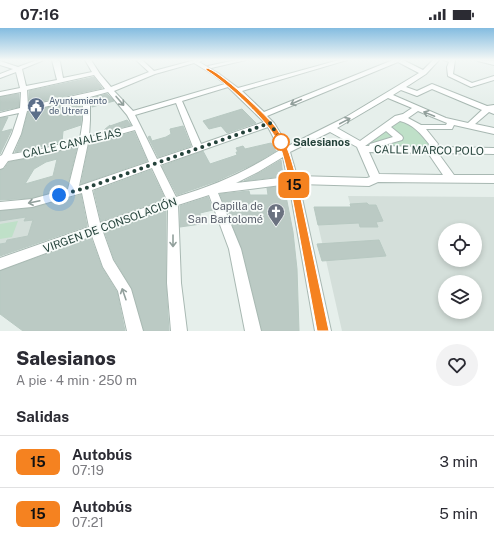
<!DOCTYPE html>
<html lang="es">
<head>
<meta charset="utf-8">
<style>
	:root { --surface:#fff; --page:#f2f2f3; --text:#2b2b33; --muted:#7c7c81; --line:#e1e1e2 }
	body { margin:0; font-family:"Public Sans",sans-serif; background:var(--page); color:var(--text); height:100vh; display:flex; flex-direction:column; font-size:15px; white-space:nowrap }
	* { box-sizing:border-box; margin:0 }
	p { font-size:13px; color:var(--muted) }
	.icon { flex:none; width:22px; height:22px; fill:none; stroke:currentColor; stroke-width:2; stroke-linecap:round; stroke-linejoin:round }
	.map { position:relative; height:303px; overflow:hidden }
	.panel { display:flex; flex-direction:column; background:var(--surface); flex:1 }
	.panel>* { flex:none }
	.badge { padding:0 8px; border-radius:6px; font-size:14px; line-height:26px }
	.controls { position:absolute; left:438px; top:195px; display:grid; gap:8px }
	.controls a { display:grid; place-items:center; width:44px; height:44px; border-radius:50%; background:var(--surface); box-shadow:0 2px 6px #0003; font-size:20px }
	.you { position:absolute; width:20px; height:20px; margin:-10px; border:3px solid #fff; border-radius:50%; background:#1a73e8; box-shadow:0 0 0 6px #1a73e833 }
	.map>.badge { position:absolute; translate:-50% -50%; box-shadow:0 0 0 2px #fff }
	h2 { padding:0 16px; font-size:15px; line-height:36px }
	.round { display:grid; place-items:center; flex:none; width:42px; height:42px; border-radius:21px; background:var(--page) }
	.summary { display:flex; align-items:center; justify-content:space-between; height:68px; padding:0 16px }
	h1 { font-size:19px; font-weight:800; line-height:30px }
	ul { padding:0; list-style:none }
	li { display:flex; align-items:center; gap:12px; height:52px; padding:0 16px; border-top:1px solid var(--line) }
	li div { flex:1 }
	li b { display:block; font-size:15px }
	li em { font-style:normal }
	li .badge { min-width:44px; font-weight:700; text-align:center }
	.status { display:flex; justify-content:space-between; align-items:center; height:28px; padding:0 20px; background:var(--surface); direction:ltr }
	.status svg { height:11px; fill:currentColor }
	.map>svg:first-child { display:block }
	.built { fill:#d4dfda; fill-rule:evenodd }
	.green { fill:#bfe0c8 }
	.building { fill:#bbcac4; stroke:#b8c9c2; fill-rule:evenodd }
	.lines { fill:none; stroke-linecap:round; stroke-linejoin:round }
	.minor-casing { stroke:#a8b8b2; stroke-width:2 }
	.minor { fill:#fff; fill-rule:evenodd }
	.oneway { stroke:#92a09c }
	.line { fill:#f58220; stroke:#fff }
	.walk { stroke:#24423a; stroke-width:4; stroke-dasharray:0 7.2 }
	.stop-dot { fill:#fff; stroke:#f58220; stroke-width:2 }
	.labels { text-anchor:middle; stroke-width:3.5; stroke-linejoin:round; paint-order:stroke }
	.far-service-label { font-size:9px; fill:#4e5e75; stroke:#f7fbf9; text-anchor:start }
	.stop-label { font-size:11px; font-weight:bold; fill:#24423a; stroke:#f7fbf9; text-anchor:start }
	.street-label { font-size:11px; fill:#24423a; stroke:#f7fbf9 }
	.worship-label { font-size:11px; fill:#5b616d; stroke:#f7fbf9; text-anchor:end }
</style>
</head>
<body>
<div class="status"><b>07:16</b><svg viewBox="0 0 49 12"><path d="M0 12V9h3v3zM5 12V6h3v6zM10 12V3h3v9zM15 12V0h3v12zM26 1h20v11H26zM47 4h2v5h-2z"/></svg></div>
<div class="map">
<svg width="494" height="303" viewBox="0 0 494 303">
	<rect width="100%" height="100%" fill="#e6efeb"/>
	<!-- built -->
	<path class="built" d="M348,168L494,169V303H342L314,179H351ZM445,202H475V232H445ZM445,254H475V284H445Z
		M54,173L51,192L29,208L7,212L6,215L0,216V180Z"/>
	<!-- green -->
	<path class="green" d="M402,89L437,118H371L365,115Z
		M18,193L12,209L0,211V196Z"/>
	<!-- building -->
	<path class="building" d="M94,49L102,60L29,76V63Z
		M19,66V79L0,83V69Z
		M107,66L114,73L92,79V70Z
		M82,72L81,97L63,103L62,114L15,124L22,107L28,84Z
		M242,81L256,95L227,105L221,98L209,101L203,93Z
		M8,89L1,104L12,101L0,126V90Z
		M127,92L131,97L105,103L104,102L110,97V98Z
		M183,98L191,118L158,129L148,109L150,108L152,113L166,109L171,106L170,101Z
		M134,104L147,133L81,156L89,116Z
		M271,115L276,123L254,136L217,153L177,167L162,138L203,123L210,136L237,127L236,124H238L236,120L243,118L245,121Z
		M77,119L67,160L32,170L0,172V142L4,141L9,134L46,127ZM57,131L53,148L25,156L34,141L46,134Z
		M281,132L283,148L244,153L259,145Z
		M151,142L165,171L101,193L94,163Z
		M284,158L293,204L297,241L299,303H262L242,221L220,166L249,163L250,167H268L267,160Z
		M81,167L87,198L0,228V216L6,215L7,212L28,208L33,192L24,193L26,189L0,193V183L32,180Z
		M208,169L213,182L200,185L201,196L180,199V178Z
		M367,175L369,177H376L383,193L376,194L378,199H360L359,195L318,197L314,179H351L350,176Z
		M166,182V255L169,303H144L132,261L114,231L105,205Z
		M91,210L102,240L117,264L125,303H23L0,286V243Z
		M379,212L386,228L322,233L317,216Z"/>
	<g class="lines">
		<!-- minor casing -->
		<g class="minor-casing">
			<path id="minor" d="M37,32H44L22,41L26,58L57,52L52,32H58L60,34L63,50L92,44L85,32H91L100,46L111,59L149,44L136,32H142L154,43L195,32H203L199,34L218,45L238,60L339,32H347L242,63L264,84L393,32H403L423,42L433,32H439L426,46L406,59L417,63L432,56L487,78L494,77V86L489,84L475,96L494,100V106L454,97L452,101H426L438,116L437,119L494,120V126L438,125L454,147H494V155L378,154L369,158L299,156L331,303H315L289,156L218,165L241,221L261,303H245L229,221L209,167L178,177L181,255L187,303H171L167,255L168,180L103,204L113,232L131,261L143,303H127L118,263L103,239L92,208L0,242V230L89,199L82,165L32,179L0,182V174L32,171L68,161L79,117L46,126L8,133L3,140L0,141V128L2,127L12,106L19,85L0,89V85L20,80L21,64L0,68V64L20,60L16,44L0,50V46L13,41L0,37V33L18,39ZM398,34L419,45L346,89L288,118L274,95L267,88ZM194,35L214,47L225,56L133,83L114,63L155,46ZM94,47L105,61L28,78L27,62ZM228,59L264,94L201,116L182,73ZM432,61L482,82L468,95L446,90L393,67L401,62L417,68ZM108,64L127,87L133,98L89,109L90,92V69ZM83,70V92L80,111L46,120L12,126L21,106L27,83ZM388,70L412,80L403,86L395,88L360,113L337,100ZM176,75L193,119L157,131L135,87ZM418,83L447,95L446,97H421L408,90ZM400,93C413,96 421,106 429,116L428,119L381,118L402,112L403,110L402,108L391,99ZM268,99L280,122C245,144 216,157 176,169L160,137ZM135,102L149,134L79,158L88,115ZM386,103L393,109L370,116L369,118H365ZM330,104L357,119L370,149L367,150L297,148L290,124ZM369,124L428,125L443,147L379,146ZM283,129L287,149L236,155L258,144ZM152,140L167,172L100,195L92,162Z
				M236,32H246L211,40L208,38Z
				M444,32H455L453,46L472,55L494,48V52L471,59L448,48L447,39L449,34Z
				M477,32L494,33V37L478,33Z"/>
		</g>
		<!-- minor -->
		<use href="#minor" class="minor"/>
	</g>
	<!-- one-way arrows -->
	<defs><path id="oneway-shaft" d="M-6 0H5M1.5-3L5.5 0L1.5 3" fill="none" stroke-width="1.6" stroke-linecap="round" stroke-linejoin="round"/></defs>
	<g class="oneway">
		<use href="#oneway-shaft" transform="translate(120 73) rotate(49)"/>
		<use href="#oneway-shaft" transform="translate(296 74) rotate(156)"/>
		<use href="#oneway-shaft" transform="translate(429 86) rotate(-158)"/>
		<use href="#oneway-shaft" transform="translate(345 93) rotate(-28)"/>
		<use href="#oneway-shaft" transform="translate(34 174) rotate(168)"/>
		<use href="#oneway-shaft" transform="translate(173 213) rotate(90)"/>
		<use href="#oneway-shaft" transform="translate(124 266) rotate(-109)"/>
	</g>
	<!-- sky -->
	<linearGradient id="sky" x2="0" y2="1"><stop stop-color="#84bce0"/><stop offset="0.43" stop-color="#f4f8f6"/><stop offset="1" stop-color="#f4f8f6" stop-opacity="0"/></linearGradient>
	<rect width="494" height="74" fill="url(#sky)"/>
	<!-- line -->
	<path class="line" d="M206,40C217,40 270,90 277,101C288,117 292,134 297,152L329,303H317L289,152C286,140 284,128 279,116C269,93 228,56 206,42Z"/>
	<g class="lines">
		<!-- walk -->
		<path class="walk" d="M59,167L86,160L270,95L283,116L281,114"/>
	</g>
	<!-- icons -->
	<defs>
		<g id="civic-pin" transform="scale(0.9)"><path d="M0 17L-7.5 6A9.5 9.5 0 1 1 7.5 6Z" fill="#5c6f8a" stroke="#f7fbf9"/><path d="M-.6-6.5H3V-4.5H.6V-3L4-1V1h2V6H-6V1h2V-1L-.6-3ZM-1.2 2.5V6h2.4V2.5Z" fill="#fff"/></g>
		<g id="church-pin" transform="scale(0.9)"><path d="M0 17L-7.5 6A9.5 9.5 0 1 1 7.5 6Z" fill="#6b7280" stroke="#f7fbf9"/><path d="M-1.2-6h2.4v3.5h3.3v2.4h-3.3V6h-2.4V-.1h-3.3v-2.4h3.3Z" fill="#fff"/></g>
	</defs>
	<g fill-rule="evenodd">
		<use href="#civic-pin" x="36" y="78"/>
		<use href="#church-pin" x="276" y="184"/>
	</g>
	<!-- markers -->
	<circle class="stop-dot" cx="281" cy="114" r="8"/>
	<g class="labels">
		<!-- far-service labels -->
		<g class="far-service-label">
			<text x="49" y="76">Ayuntamiento<tspan x="49" dy="10">de Utrera</tspan></text>
		</g>
		<!-- stop labels -->
		<g class="stop-label">
			<text x="293" y="118">Salesianos</text>
		</g>
		<!-- street labels -->
		<g class="street-label">
			<text transform="translate(72 115) rotate(-13)" y="4">CALLE CANALEJAS</text>
			<text transform="translate(429 122) rotate(1)" y="4">CALLE MARCO POLO</text>
			<text transform="translate(110 197) rotate(-20)" y="4">VIRGEN DE CONSOLACIÓN</text>
		</g>
		<!-- worship labels -->
		<g class="worship-label">
			<text x="263" y="182">Capilla de<tspan x="263" dy="13">San Bartolomé</tspan></text>
		</g>
	</g>
</svg>
<div class="controls">
<a><svg class="icon" aria-label="locate" viewBox="0 0 24 24"><circle cx="12" cy="12" r="6"/><path d="M12 2v4M12 18v4M2 12h4M18 12h4"/></svg></a>
<a><svg class="icon" aria-label="layers" viewBox="0 0 24 24"><path d="M12 4l9 5-9 5-9-5zM3 14l9 5 9-5"/></svg></a>
</div>
<div class="you" style="left:59px;top:167px"></div>
<b class="badge" style="left:294px;top:157px;background:#f58220;color:#111">15</b>
</div>
<section class="panel">
<div class="summary"><div><h1>Salesianos</h1><p>A pie · 4 min · 250 m</p></div><a class="round"><svg class="icon" aria-label="heart" viewBox="0 0 24 24"><path d="M12 20l-8-8c-3-5 5-10 8-4 3-6 11-1 8 4z"/></svg></a></div>
<h2>Salidas</h2>
<ul>
<li><span class="badge" style="background:#f58220;color:#111">15</span><div><b>Autobús</b><p>07:19</p></div><em>3 min</em></li>
<li><span class="badge" style="background:#f58220;color:#111">15</span><div><b>Autobús</b><p>07:21</p></div><em>5 min</em></li>
</ul>
</section>
</body>
</html>
